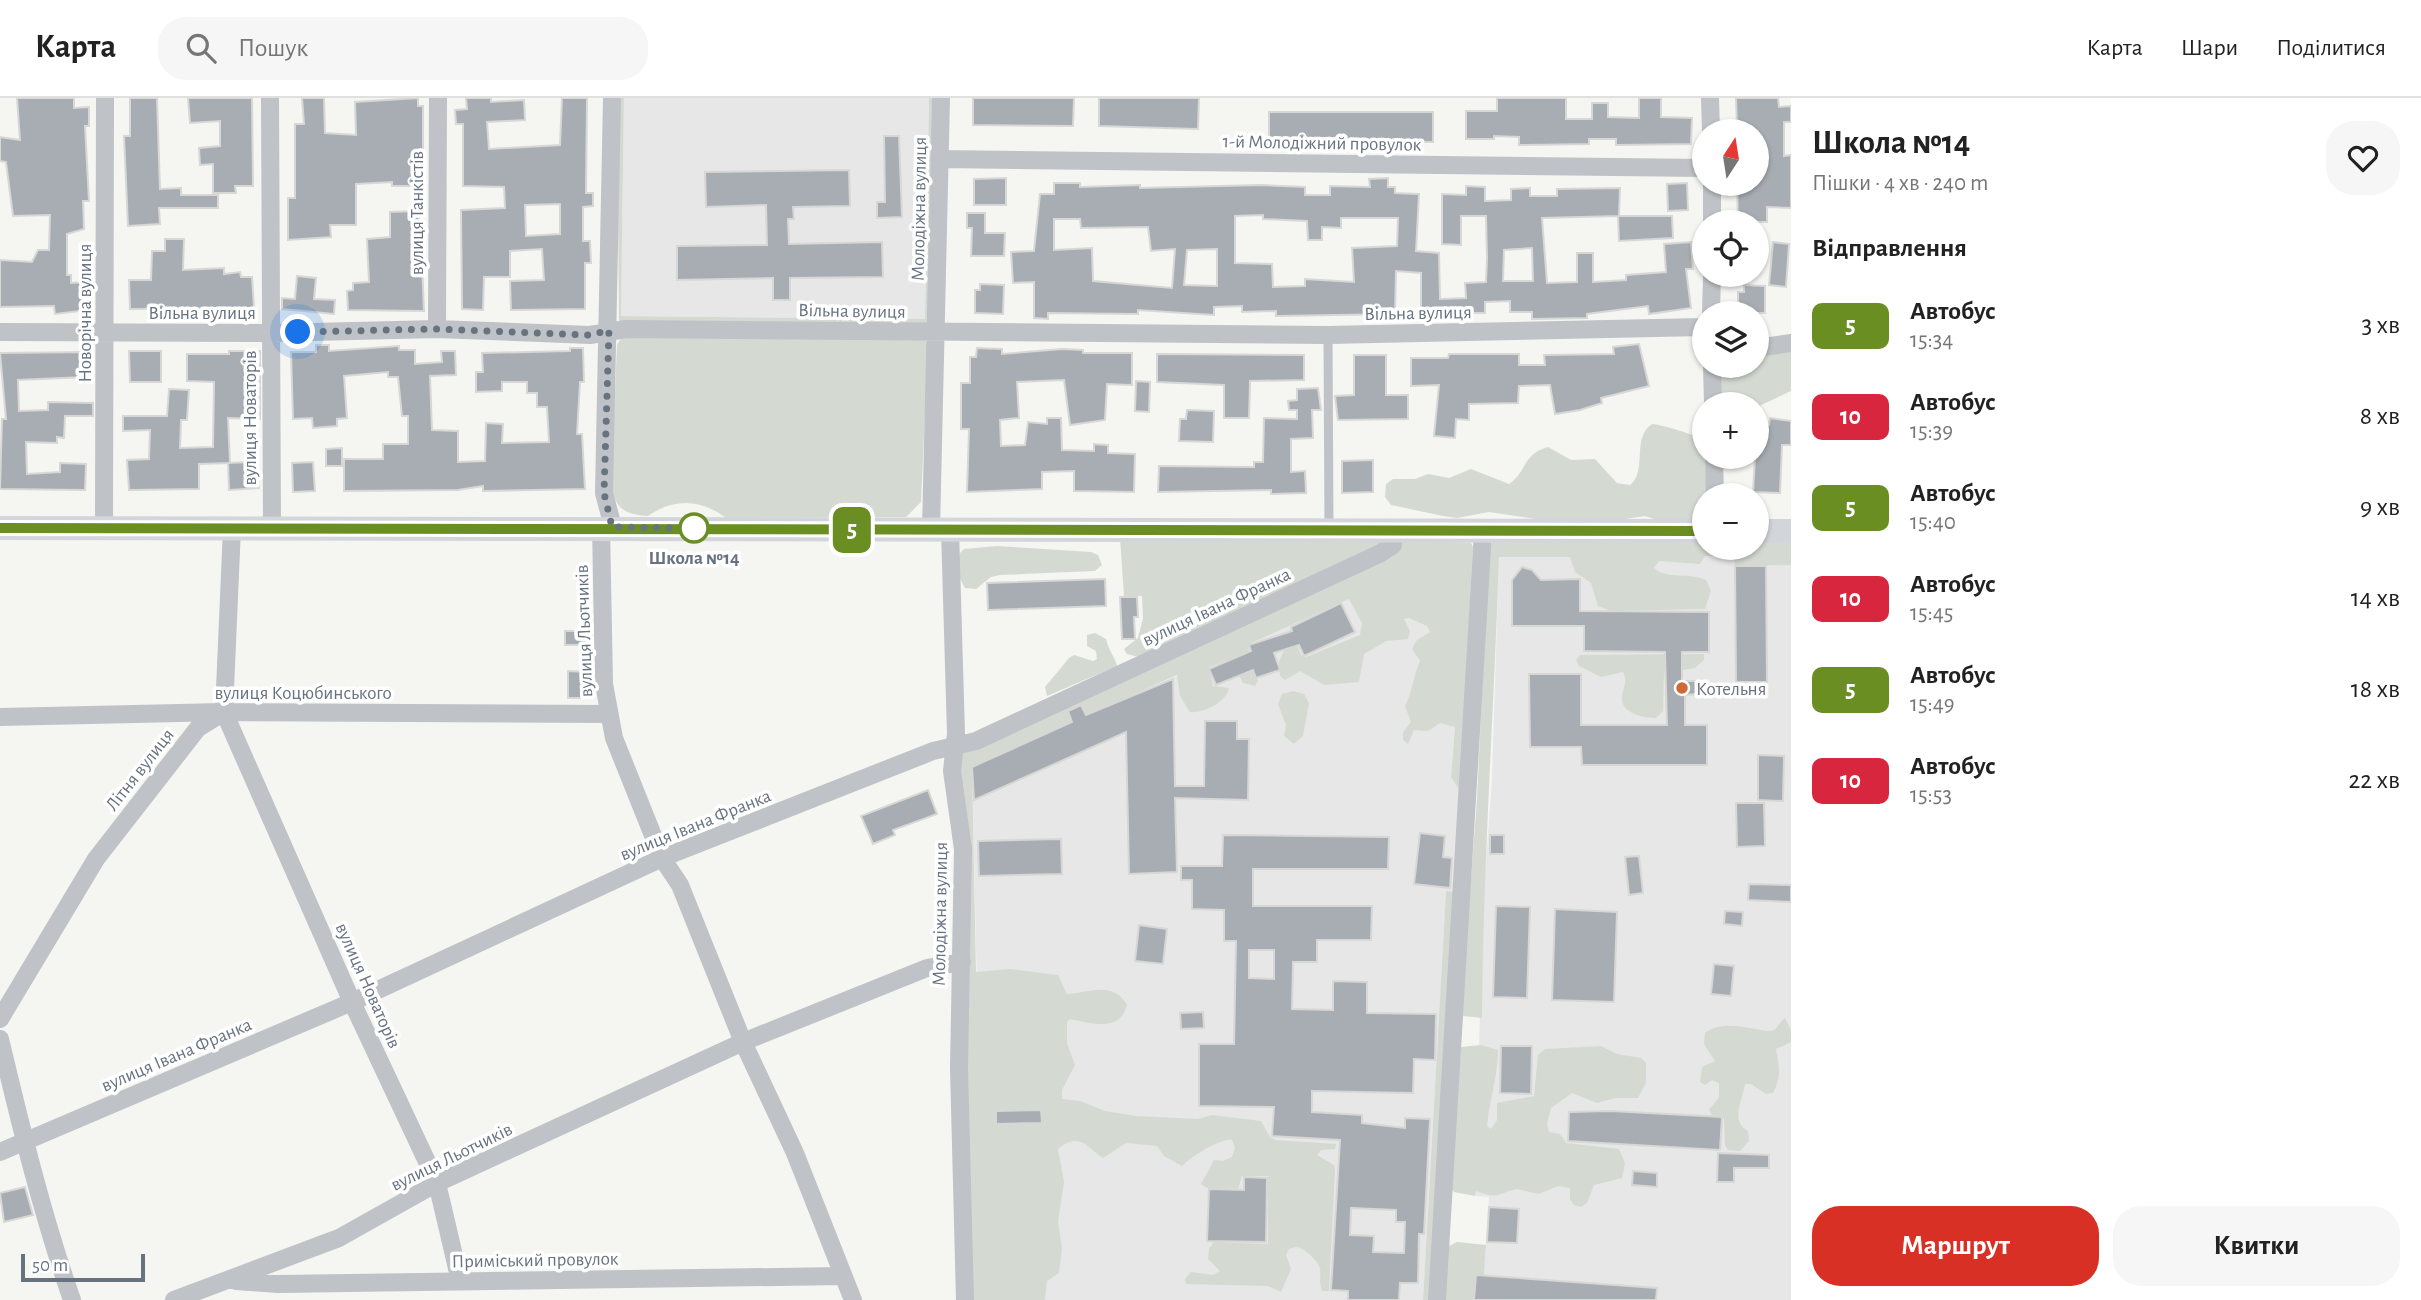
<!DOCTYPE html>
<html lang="uk">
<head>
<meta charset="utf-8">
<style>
	:root { --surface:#fff; --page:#f6f6f6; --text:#222; --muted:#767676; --line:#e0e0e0; --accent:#d93025 }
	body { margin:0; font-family:"Alegreya Sans",sans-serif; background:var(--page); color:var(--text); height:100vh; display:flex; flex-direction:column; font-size:26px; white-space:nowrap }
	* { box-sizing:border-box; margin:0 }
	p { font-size:23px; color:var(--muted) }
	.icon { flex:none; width:38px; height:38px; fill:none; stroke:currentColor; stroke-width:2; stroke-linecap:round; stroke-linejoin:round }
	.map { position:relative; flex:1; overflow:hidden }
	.side { display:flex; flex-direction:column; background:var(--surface); width:630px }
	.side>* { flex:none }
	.badge { padding:0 14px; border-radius:10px; font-size:24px; line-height:46px }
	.needle { width:46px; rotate:12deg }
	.fabs { position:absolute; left:1692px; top:21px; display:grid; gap:14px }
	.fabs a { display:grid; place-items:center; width:77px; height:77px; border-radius:50%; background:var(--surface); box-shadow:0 2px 5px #0004; font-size:35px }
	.scale { position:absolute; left:21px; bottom:18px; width:124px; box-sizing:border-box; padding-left:7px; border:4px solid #687380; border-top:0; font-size:19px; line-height:24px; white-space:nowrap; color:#687380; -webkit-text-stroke:5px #fff; paint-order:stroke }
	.you { position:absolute; width:35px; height:35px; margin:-18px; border:5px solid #fff; border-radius:50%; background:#1a73e8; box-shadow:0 0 0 10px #1a73e833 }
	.map>.badge { position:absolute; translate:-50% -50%; box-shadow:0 0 0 4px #fff }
	h2 { padding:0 21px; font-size:26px; line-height:63px }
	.round { display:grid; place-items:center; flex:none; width:74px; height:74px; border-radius:28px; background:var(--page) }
	.headline { display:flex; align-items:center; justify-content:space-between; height:119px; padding:0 21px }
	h1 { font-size:33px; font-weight:700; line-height:52px }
	.primary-button { display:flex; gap:14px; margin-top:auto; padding:14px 21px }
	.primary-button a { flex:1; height:80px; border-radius:28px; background:var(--accent); color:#fff; font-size:28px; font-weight:700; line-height:80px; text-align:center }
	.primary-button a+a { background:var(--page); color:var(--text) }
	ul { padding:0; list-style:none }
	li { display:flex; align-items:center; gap:21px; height:91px; padding:0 21px }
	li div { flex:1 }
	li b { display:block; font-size:26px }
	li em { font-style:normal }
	li .badge { min-width:77px; font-weight:700; text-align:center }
	header { display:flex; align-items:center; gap:42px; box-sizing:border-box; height:98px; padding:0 35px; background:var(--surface); border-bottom:2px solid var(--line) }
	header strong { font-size:33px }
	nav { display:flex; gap:38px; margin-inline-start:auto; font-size:24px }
	.search { width:490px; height:63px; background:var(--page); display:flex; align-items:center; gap:18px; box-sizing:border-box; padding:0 24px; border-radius:28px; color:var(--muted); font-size:26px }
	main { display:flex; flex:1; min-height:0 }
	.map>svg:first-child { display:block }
	.built { fill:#e6e7e6 }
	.green { fill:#d4dad2 }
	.building { fill:#a7adb2; stroke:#d7d7d5; stroke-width:2; fill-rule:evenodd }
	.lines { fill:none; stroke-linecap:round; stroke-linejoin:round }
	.lane { stroke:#bfc2c6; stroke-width:9 }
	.street { stroke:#bfc2c6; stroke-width:18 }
	.secondary { stroke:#d2d6da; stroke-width:24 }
	.line-casing { stroke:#fff; stroke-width:16 }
	.line { stroke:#6b8e23; stroke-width:10 }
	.walk { stroke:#687380; stroke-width:7; stroke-dasharray:0 12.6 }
	.stop-dot { fill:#fff; stroke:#6b8e23; stroke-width:3.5 }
	.poi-dot { fill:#d06937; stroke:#fff; stroke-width:2.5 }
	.labels { text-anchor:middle; stroke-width:7; stroke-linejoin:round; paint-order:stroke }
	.street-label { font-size:19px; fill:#687380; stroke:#fff }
	.stop-label { font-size:19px; font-weight:bold; fill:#687380; stroke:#fff }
	.poi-label { font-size:19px; fill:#687380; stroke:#fff; text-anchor:start }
</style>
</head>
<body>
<header>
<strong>Карта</strong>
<div class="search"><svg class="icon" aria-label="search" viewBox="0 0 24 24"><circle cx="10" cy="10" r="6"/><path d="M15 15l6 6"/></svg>Пошук</div>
<nav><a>Карта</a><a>Шари</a><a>Поділитися</a></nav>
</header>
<main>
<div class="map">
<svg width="1791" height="1202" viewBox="0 0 1791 1202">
	<rect width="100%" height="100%" fill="#f5f5f2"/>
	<!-- built -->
	<path class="built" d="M624,0H929L925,221L621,218Z
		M1734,458L1735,468L1791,467V1202H1474L1476,1177H1484L1489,1099L1475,1098L1483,802L1492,682L1499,459Z
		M1421,469L1468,471L1451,678L1460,693L1454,794H1446L1423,1202H984L972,669Z"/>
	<!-- green -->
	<path class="green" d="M617,0H624L621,218L925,221L929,0H934L930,220L926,228L619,225Z
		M623,237L925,241L928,248L921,404L906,419L726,420C701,401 674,400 648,418C625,417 615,410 611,388L617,247Z
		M1791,249V293L1757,309V306H1720L1721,268H1757V254Z
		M1652,326C1660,326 1700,338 1704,343L1707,397L1702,424L1660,423L1645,418L1613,423L1536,421L1489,414L1457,420L1443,418L1391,407L1385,399L1386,386L1393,381H1415L1428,376L1449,380L1471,371L1509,386C1528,373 1522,356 1548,349L1571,362L1595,361L1617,385L1630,387C1648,373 1631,340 1652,326Z
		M1381,439L1385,446L1139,559L1127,556L1124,551L1138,540L1143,520L1142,498H1124L1120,440Z
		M1704,440V450H1757V440L1791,441V467L1735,468L1734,458H1705L1700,466L1659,463L1654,470C1667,482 1690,474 1706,482L1711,493L1705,511L1611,513L1598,508L1591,485L1575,474L1570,459H1499C1494,613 1483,766 1482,920L1463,918L1461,914L1477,701L1489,447L1493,444Z
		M1401,441L1471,445L1473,449L1460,693L1451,679L1455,629L1440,625L1428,633L1414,632L1408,646L1403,642V634L1411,624L1405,608C1413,592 1413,579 1420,563L1412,551L1417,542L1430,534L1427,528L1409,520L1404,521L1410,533L1408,541L1386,543L1364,556L1359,584L1324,587L1300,573L1285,582L1280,578L1279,563L1287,546L1295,543L1301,557L1306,559L1360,537L1362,525L1349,501L1249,546L1248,561L1258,583L1255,588L1243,585L1231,561L1209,569L1213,588L1229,590C1227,604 1202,616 1190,614L1180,598L1177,577L972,669L976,874L1010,871L1058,877L1067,896C1088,895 1113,882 1127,907C1120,935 1090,925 1070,921L1067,924V945L1075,967L1062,992V1001L1080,1003L1105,1013L1136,1018L1198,1021L1212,1017L1261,1023L1270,1039L1275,1042L1336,1046L1335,1051L1321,1052L1317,1057L1334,1067L1335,1071L1329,1193H1322C1316,1175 1328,1173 1309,1156C1301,1150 1299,1147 1289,1151L1286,1157L1291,1171L1281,1194L1268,1188L1186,1186L1185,1181L1191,1174L1213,1177L1220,1173L1208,1161L1209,1151L1214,1144L1268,1146V1078H1242L1238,1091L1207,1090L1201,1086L1214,1062L1223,1063L1232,1059L1235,1050L1232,1042C1220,1040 1191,1059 1182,1068L1164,1058L1157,1048L1126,1045L1103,1060C1089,1052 1081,1032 1058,1051L1064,1084L1058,1123L1062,1150L1059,1175L1047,1183L1045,1202H970L956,674L961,649Z
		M997,448L1091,454L1098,457L1102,467L1095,473L1000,477L991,479L976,491L965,490L958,477L960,455L964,451Z
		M1095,535L1106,541C1108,551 1117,564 1117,568L1047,598L1045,589L1069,560L1074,557L1093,563L1097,561L1096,553L1087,548V537Z
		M1699,556H1704V562L1695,570L1664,575L1663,613L1656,620C1645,620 1623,616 1622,602C1621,591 1629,586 1623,574L1601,579L1579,568L1576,562L1580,557Z
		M1293,593L1304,596L1309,605L1303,638L1294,646L1284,638L1286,627L1278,606L1282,596Z
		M1446,793L1454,794L1430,1202H1423Z
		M1785,920L1791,932V944L1776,951C1779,968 1782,978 1773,995L1766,996L1751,986H1745C1742,1003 1730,1023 1748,1033L1749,1043L1740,1053L1728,1052L1725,1047L1724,1020L1712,1017L1709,1012L1719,999V985L1712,982L1705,987L1700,984L1702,969L1715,963L1704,946L1705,935C1728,918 1762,937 1774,932C1778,930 1780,923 1785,920Z
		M1481,947L1498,952C1498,979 1489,1002 1487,1028L1491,1031L1497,1022V1005L1534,998L1538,957L1545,951L1601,948L1617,956L1641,960L1646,965V985L1638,1000H1615L1597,1005L1572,995L1551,1010L1547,1026L1549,1034L1560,1036L1566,1045L1619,1051L1625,1065L1622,1080L1594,1087L1587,1105L1581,1109L1574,1107L1570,1101V1090L1559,1088L1538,1096L1517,1091C1497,1095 1500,1102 1476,1093L1475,1098L1454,1094L1451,1090L1461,949Z
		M1457,1144L1486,1147L1484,1177H1476L1474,1202H1444L1447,1149Z"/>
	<!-- building -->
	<path class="building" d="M17,0H74V10L89,9V28H85L89,103H83L84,131L67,136V177H71V185L86,184L88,212L55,216L54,208L0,209V162L32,164L38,152H49L50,117L13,118L6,64L0,63V39L20,42Z
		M130,0H157L160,91L181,90V97H218V110H159L160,126L128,128L124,38H130Z
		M188,0H252L253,88H235L236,95H213V66L200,67L199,50L220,48V23L190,25Z
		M302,0H324L325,35L356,37L355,4L418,0V8H423V67H414V88H392V84L356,86V127H330L331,139L288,142V100H295V26H304Z
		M466,0H491V4L524,2L525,22L487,24L489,51L560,47L562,0H587L586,95H593V108L583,109V143H590L591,165H585V211L511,212L510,183L544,182L542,151L510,153V179H484L483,212L462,211L461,112L505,110L504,89L463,88V26H456L455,12L467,11ZM560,106V136L526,138L525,107Z
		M973,0H1074L1073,28L973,27Z
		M1099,0H1199L1198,31L1099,28Z
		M1497,0H1566V21H1592V5H1608V19L1639,20V0H1661V19L1692,20L1691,46L1616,47V41H1589V46L1519,47V39L1494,38V41H1466V13H1497Z
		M1736,0H1778L1779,9L1791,8V24H1784V58L1791,57V110L1767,109V124H1738L1737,86H1757V33H1737Z
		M1269,14H1433V44H1269Z
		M884,38H899L902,119L877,120V104H885Z
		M849,72L850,108L793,109L794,121H788L789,146L882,144L883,179L790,180V202H773V180L677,182V148L767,147L766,107L706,109L705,74Z
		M1006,80V107H974V81Z
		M1388,80V89H1395V95L1419,96L1416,153L1439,155L1440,201L1466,200L1465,185L1486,184L1487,160L1486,118H1461V147L1442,146V96L1466,97V88L1485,89V103L1511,102V91L1530,90V98H1557V91L1620,90L1619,118H1672L1673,140L1619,143L1618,118L1542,120L1547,185L1577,184V155H1593V184L1626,182V177L1666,174L1664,146L1691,144L1693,171H1686L1691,210L1649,216L1648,208L1587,216V220L1532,221V214H1510V203L1485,204V215H1421V175L1396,173L1395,216L1276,218V213L1242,214V208L1214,209V217L1138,212V216L1048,215V221L1034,220V184L1013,185L1011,154L1034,153L1040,96H1054V85H1080V89L1140,87V90L1261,87L1305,89V97H1330V88L1370,89L1369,81ZM1263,117V121L1307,123L1308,142H1322V129L1341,130V120H1398L1397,148L1352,150L1354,184L1305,181V188L1273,189L1272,166L1235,165V118ZM1054,121H1080L1081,130L1148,129L1151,153L1175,151L1172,190L1093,183L1092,150L1054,152ZM1532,150L1533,183H1503L1504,152ZM1217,151V188L1184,187L1187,152Z
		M1687,85L1688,112L1668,113L1667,86Z
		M419,113L420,151H425V165H422L424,213L348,212L347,193L353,192V185L369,184L367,141L390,139V114Z
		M967,115H985V135H1005L1004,158H971L972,130H967Z
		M165,141H184L183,172L224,170V176L240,174L241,179H252L254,210L130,211L129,182H151L152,153H165Z
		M1773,144L1789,146L1786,189L1769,187Z
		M297,178L316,180L314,201L335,202L334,216L282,211V200L295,201Z
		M980,186L1004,187L1003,216L975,215V192H980Z
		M1744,187L1765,188V215H1738V194H1744Z
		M1639,246L1649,288L1601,300L1602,305L1580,312L1555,316L1550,287L1519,288L1518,305L1469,306V322L1456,321L1455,340L1434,338L1439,287L1411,288V260H1448L1449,256H1519V267H1545L1544,257L1614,256L1613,249Z
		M316,247H329V253L399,248V252H415V266L442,264L441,253H455L456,277L430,278L432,332L458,333V364L485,363L486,325L503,326L502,345L549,344L547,309H537V295H527V284H502V293L476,294V274H483L482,255L570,253V250H583L584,284H580L577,336H582L585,391L483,393V388L458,392L344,393V361H383V346H408V318H402L398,279H388V274L344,278L347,320L337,321V328L313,330L312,320L293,321L291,254H316Z
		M977,250L1002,251V256L1062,251L1083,252V255H1132V287L1107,286L1105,322L1070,327L1064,282L1017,284L1019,320L1000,322L1001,348L1025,347L1028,324L1047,326V320H1061L1062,352L1094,353V346L1108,347V355L1135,356L1134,394L1074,393V373L1042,374V391L967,394L969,331H961V285H970V259H976Z
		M129,253H161V284H130Z
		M229,253H260V321L228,320L230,365L199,366V391L129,392L127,362L149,361L150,332L123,333V318H167L169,291L189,292L187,322H181L180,350L213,349L214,284L187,283V256H229Z
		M86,254L85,279L18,282L19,313L48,312V304L93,305V318H65L64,340L57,339V345L26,344L27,376L60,374V365L86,366L85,392L0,391L2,321H6L0,255Z
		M1157,256L1304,257V282L1250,283L1249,320H1224V287L1157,284Z
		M1354,257H1386V297H1408V321L1338,322L1335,298L1354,297Z
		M1136,283L1150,284L1149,314L1135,313Z
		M1318,290L1321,312H1312L1313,340L1291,341V374L1305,373L1306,395L1271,396V392L1158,394L1159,368L1254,369V364H1263L1264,320L1297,321V312H1289L1288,303L1297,302V291Z
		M1187,312L1214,313L1213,344L1179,343L1180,321H1186Z
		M1770,320L1791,323V347H1782L1780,395L1753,394L1755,359L1760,352L1763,327H1769Z
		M342,350V368H326V351Z
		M1373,362V394L1342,395V363Z
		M252,364V376H258L259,390L229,392L228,365Z
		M313,364L315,393L293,394L292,365Z
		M1735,468H1766L1767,584H1736Z
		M1522,469L1532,472L1541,482L1580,481V513L1709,514V554H1682V583H1698V596L1685,597V627H1707V667H1582L1581,649H1530L1529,576H1581V627H1667L1665,554L1584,553V528H1512V482Z
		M1105,481L1106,508L988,512L987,485Z
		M1120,499H1137L1138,519H1134L1135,541H1122Z
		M1341,505L1355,534L1304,558L1299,547L1274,555L1280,572L1256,580L1253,572L1216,587L1209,571L1251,553L1249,547L1292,533L1291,529Z
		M565,533H592V547H565Z
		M568,573L589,574L588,600H568Z
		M1173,581L1175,688H1204L1205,623H1237V641H1249L1248,702L1175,700L1177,774L1129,776L1126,634L974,702L972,669L1072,624L1068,613L1081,607L1086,617Z
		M1758,657L1784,658L1783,703L1758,702Z
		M928,692L937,716L893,732L895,737L873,746L861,718Z
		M1736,705H1764L1765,748L1737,749Z
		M1420,735L1445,738L1443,759L1452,760L1450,790L1414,786Z
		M1223,737L1389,739L1388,771H1253V808H1372L1371,842H1317V864H1293L1292,911L1333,912V883L1367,884V915L1436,916L1435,962L1414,961L1413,995L1312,993V1014L1362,1017V1025L1405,1030V1020L1430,1021L1424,1136H1419L1418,1185H1400L1399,1202H1348V1193L1331,1192L1340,1042L1272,1038L1274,1009L1199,1008V946H1234L1236,843H1224V812L1192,811V782H1181V768H1222ZM1249,852H1274V881L1249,880ZM1351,1110L1396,1112V1124H1405L1404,1155L1373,1154L1374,1138L1350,1137Z
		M1490,737H1504V756H1490Z
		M1061,741L1062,776L979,778L978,743Z
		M1639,758L1643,795L1629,797L1625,759Z
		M1749,786L1791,787V804L1748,802Z
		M1496,808L1530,809L1527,900L1493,899Z
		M1555,811L1617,814L1614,904L1552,902Z
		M1725,813L1743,814L1742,828L1724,826Z
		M1139,827L1167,831L1163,866L1135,863Z
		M1714,866L1734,868L1731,898L1711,896Z
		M1203,914L1204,930L1181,931L1180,915Z
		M1501,948H1532L1531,996L1500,995Z
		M1041,1012L1042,1025L996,1026V1013Z
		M1611,1013L1722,1019L1720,1052L1568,1043L1569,1014Z
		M1718,1055L1769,1057V1070H1734V1084H1717Z
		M1633,1073L1657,1075V1089L1632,1087Z
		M1244,1079L1267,1080L1266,1144L1207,1143L1209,1091L1244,1092Z
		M25,1089L33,1117L4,1124L0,1095Z
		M1489,1109L1519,1111L1517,1145L1487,1144Z
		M1476,1177L1657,1190L1656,1202H1474Z"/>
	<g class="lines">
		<!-- lane -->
		<path class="lane" d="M1328,237L1329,431"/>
		<!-- street -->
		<path class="street" d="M270,0L272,431
			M612,0L604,395L613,429
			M1710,0L1711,33
			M939,61L1704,70
			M1712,86V124
			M1711,215L1712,177
			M437,231L438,0
			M0,234L270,235L437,231L590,237L626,231L1328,237L1704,229
			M1757,250L1791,245
			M1712,268L1713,306
			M1714,359L1715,397
			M601,429L604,586L614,640L662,760L680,787L743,944L795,1055L853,1202
			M104,430L105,0
			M931,432L941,0
			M950,432L956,636L952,673L963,751L959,970L965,1202
			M224,614L352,904L437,1085L460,1183
			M0,619L224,614L607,616
			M0,921L96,761L198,630L224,614L232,430
			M0,941C21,1029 42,1116 72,1202
			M0,1054L352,904L662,760L933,653L976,643L1381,455L1393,447L1394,432
			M236,1183L278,1186L842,1178
			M174,1202L339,1140L437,1085L743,944L927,870L962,864
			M1437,1202L1483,433"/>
		<!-- secondary -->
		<path class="secondary" d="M0,430L1704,433
			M1757,433H1791"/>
	</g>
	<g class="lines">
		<!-- line casing -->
		<g class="line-casing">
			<path id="line" d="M0,430L1704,433"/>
		</g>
		<!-- line -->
		<use href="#line" class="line"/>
		<!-- walk -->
		<path class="walk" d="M298,234L437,231L590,237L609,232L604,395L612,429L694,430"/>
	</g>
	<!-- markers -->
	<circle class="stop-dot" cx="694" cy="430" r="14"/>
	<circle class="poi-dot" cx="1682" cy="590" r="7"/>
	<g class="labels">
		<!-- street labels -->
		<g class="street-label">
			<text transform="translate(1322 44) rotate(1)" y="7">1-й Молодіжний провулок</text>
			<text transform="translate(918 111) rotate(-89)" y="7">Молодіжна вулиця</text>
			<text transform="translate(416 115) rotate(-90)" y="7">вулиця Танкістів</text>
			<text transform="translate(852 212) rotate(1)" y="7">Вільна вулиця</text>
			<text x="202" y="221">Вільна вулиця</text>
			<text transform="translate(1418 214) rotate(-1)" y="7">Вільна вулиця</text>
			<text transform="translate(84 215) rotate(-90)" y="7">Новорічна вулиця</text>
			<text transform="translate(249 320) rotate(-90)" y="7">вулиця Новаторів</text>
			<text transform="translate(1216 508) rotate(-25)" y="7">вулиця Івана Франка</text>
			<text transform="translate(583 533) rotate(-92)" y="7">вулиця Льотчиків</text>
			<text x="303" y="601">вулиця Коцюбинського</text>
			<text transform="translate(139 671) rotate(-52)" y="7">Літня вулиця</text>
			<text transform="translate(695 726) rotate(-22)" y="7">вулиця Івана Франка</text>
			<text transform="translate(939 816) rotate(-89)" y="7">Молодіжна вулиця</text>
			<text transform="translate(369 887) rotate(66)" y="7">вулиця Новаторів</text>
			<text transform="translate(176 956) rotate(-23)" y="7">вулиця Івана Франка</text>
			<text transform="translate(451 1058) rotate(-26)" y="7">вулиця Льотчиків</text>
			<text transform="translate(535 1161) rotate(-1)" y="7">Приміський провулок</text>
		</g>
		<!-- stop labels -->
		<g class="stop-label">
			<text x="694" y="466">Школа №14</text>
		</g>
		<!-- poi labels -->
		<g class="poi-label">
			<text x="1696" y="597">Котельня</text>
		</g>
	</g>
</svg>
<div class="fabs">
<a><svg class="needle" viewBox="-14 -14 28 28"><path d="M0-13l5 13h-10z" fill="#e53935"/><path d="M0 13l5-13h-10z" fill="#767676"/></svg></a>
<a><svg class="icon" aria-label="locate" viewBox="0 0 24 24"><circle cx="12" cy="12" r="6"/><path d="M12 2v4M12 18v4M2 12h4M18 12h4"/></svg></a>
<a><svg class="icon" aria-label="layers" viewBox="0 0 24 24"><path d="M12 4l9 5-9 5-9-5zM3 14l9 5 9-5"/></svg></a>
<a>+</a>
<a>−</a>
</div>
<div class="scale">50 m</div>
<div class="you" style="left:298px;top:234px"></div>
<b class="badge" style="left:852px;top:432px;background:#6b8e23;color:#fff">5</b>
</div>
<section class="side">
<div class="headline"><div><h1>Школа №14</h1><p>Пішки · 4 хв · 240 m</p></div><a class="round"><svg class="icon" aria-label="heart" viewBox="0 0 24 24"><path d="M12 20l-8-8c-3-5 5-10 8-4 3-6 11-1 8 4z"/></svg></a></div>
<h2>Відправлення</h2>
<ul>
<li><span class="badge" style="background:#6b8e23;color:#fff">5</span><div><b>Автобус</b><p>15:34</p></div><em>3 хв</em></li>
<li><span class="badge" style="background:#d7263d;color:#fff">10</span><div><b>Автобус</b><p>15:39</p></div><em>8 хв</em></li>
<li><span class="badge" style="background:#6b8e23;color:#fff">5</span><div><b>Автобус</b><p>15:40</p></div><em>9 хв</em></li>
<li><span class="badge" style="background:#d7263d;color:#fff">10</span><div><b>Автобус</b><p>15:45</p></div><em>14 хв</em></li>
<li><span class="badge" style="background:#6b8e23;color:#fff">5</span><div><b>Автобус</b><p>15:49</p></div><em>18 хв</em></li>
<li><span class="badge" style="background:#d7263d;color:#fff">10</span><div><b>Автобус</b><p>15:53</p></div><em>22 хв</em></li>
</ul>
<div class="primary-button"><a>Маршрут</a><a>Квитки</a></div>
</section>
</main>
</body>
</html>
